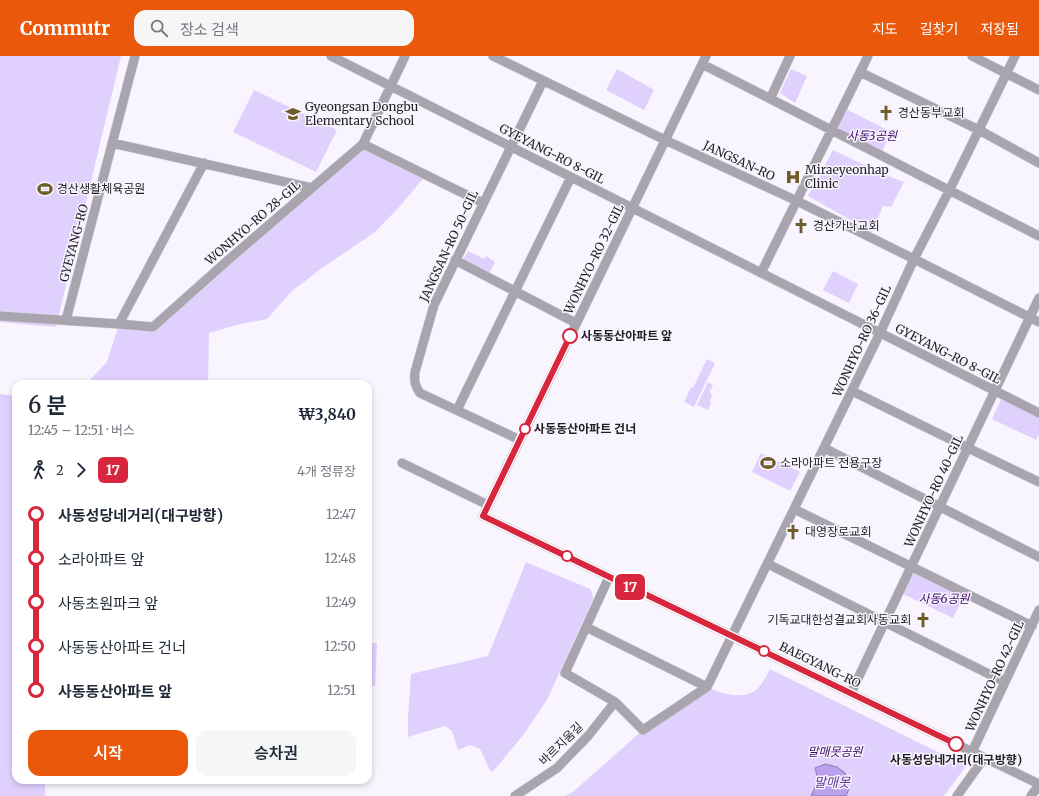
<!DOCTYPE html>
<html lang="ko">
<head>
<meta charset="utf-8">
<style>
	:root { --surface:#fff; --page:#f6f6f7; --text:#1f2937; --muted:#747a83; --accent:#ea580c }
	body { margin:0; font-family:Merriweather,"Noto Sans KR",serif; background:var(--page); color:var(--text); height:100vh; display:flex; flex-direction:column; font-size:15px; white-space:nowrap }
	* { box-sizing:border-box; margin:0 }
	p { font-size:13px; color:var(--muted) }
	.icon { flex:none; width:22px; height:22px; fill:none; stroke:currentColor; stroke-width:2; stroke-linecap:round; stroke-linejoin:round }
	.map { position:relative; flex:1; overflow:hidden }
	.side { position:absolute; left:12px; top:324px; width:360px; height:404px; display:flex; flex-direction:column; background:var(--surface); border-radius:12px; box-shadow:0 2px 6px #0003 }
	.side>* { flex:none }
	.badge { padding:0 8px; border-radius:6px; font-size:14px; line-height:26px }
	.map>.badge { position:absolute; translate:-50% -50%; box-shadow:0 0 0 2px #fff }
	.legs { display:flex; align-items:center; gap:6px; height:44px; padding:0 16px; font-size:13px }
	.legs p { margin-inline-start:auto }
	.overview { display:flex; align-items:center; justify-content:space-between; height:68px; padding:0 16px }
	h1 { font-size:22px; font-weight:600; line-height:30px }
	.button { display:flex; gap:8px; margin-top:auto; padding:8px 16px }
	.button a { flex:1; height:46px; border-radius:12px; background:var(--accent); color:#fff; font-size:16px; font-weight:600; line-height:46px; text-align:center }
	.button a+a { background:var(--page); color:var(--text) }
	ul { padding:0 16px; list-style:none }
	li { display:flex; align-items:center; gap:14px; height:44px; font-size:15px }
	li i { display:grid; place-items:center; width:6px; height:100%; margin:0 5px; background:currentColor }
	li i::after { content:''; width:10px; height:10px; margin:-5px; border:3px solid; border-radius:50%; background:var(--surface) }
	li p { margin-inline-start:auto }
	li:first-child i { background:linear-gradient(#0000 50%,currentColor 0) }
	li:last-child i { background:linear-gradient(currentColor 50%,#0000 0) }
	header { display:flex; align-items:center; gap:24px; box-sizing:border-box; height:56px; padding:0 20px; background:var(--accent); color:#fff }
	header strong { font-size:19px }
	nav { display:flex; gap:22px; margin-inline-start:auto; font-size:14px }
	.search { width:280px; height:36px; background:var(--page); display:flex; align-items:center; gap:10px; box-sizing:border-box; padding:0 14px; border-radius:12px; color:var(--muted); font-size:15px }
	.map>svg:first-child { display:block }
	.green { fill:#e0d0fe }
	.water { fill:#bd9ff0; stroke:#8e78b3 }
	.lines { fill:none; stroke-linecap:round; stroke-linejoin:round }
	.minor-casing { stroke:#d6d3db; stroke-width:10 }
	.minor { stroke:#a9a5af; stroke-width:9 }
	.line-1-casing { stroke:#fff; stroke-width:9 }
	.line-1 { stroke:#d7263d; stroke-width:6 }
	.stop-1-dot { fill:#fff; stroke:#d7263d; stroke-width:2 }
	.labels { text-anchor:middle; stroke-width:3; stroke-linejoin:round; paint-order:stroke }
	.poi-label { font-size:12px; fill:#211e26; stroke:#f8f5fe; text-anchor:start }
	.park-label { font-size:12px; font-style:italic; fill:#3d086a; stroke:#f8f5fe }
	.street-label { font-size:12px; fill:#211e26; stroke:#f8f5fe }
	.stop-label { font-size:12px; font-weight:bold; fill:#211e26; stroke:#f8f5fe; text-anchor:start }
	.water-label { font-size:13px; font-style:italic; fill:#623896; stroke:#f8f5fe }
</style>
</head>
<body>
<header>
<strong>Commutr</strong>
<div class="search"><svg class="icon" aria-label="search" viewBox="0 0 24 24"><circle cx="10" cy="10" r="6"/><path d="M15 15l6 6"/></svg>장소 검색</div>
<nav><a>지도</a><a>길찾기</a><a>저장됨</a></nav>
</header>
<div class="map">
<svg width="1039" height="740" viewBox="0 0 1039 740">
	<rect width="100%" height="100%" fill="#f8f5fe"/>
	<!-- green -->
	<path class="green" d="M0,0H121L56,271L0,266Z
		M617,13L654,34L644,54L606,34Z
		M791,13L807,20L795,47L780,37Z
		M254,34L337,74L316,116L233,76Z
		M844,52L891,76L881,98L836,75Z
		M363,88L426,119L401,149L375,176L322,212L292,235L267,263L240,268L209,277L208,328H86L107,306L119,268L153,271Z
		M833,94L885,119L904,126L891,151L883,150L872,176L808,140Z
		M468,195L484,203L486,200L495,206L489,217L463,204Z
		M833,215L858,228L849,247L823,234Z
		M707,303L715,307L694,351L684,346L691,331L693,332Z
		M708,326L713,329L710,335L712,341L710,344L711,348L708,354L697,349Z
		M0,338L16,340V724H45V740H0Z
		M1002,341L1039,359V378L1036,384L992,363Z
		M761,397L800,416L790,435L752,416Z
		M526,506L590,533L592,537L593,543L547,644L524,678L496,712L491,716L480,693L470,689L458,694L452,675L445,670L408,681V661L411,618L488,600Z
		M912,513L965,538L953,562L901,537Z
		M368,587H377L375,630H368Z
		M770,613L966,710L944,740H565L573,736L643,674L707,631C723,638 744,645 758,632C763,627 767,619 770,613Z"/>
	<!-- water -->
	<path class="water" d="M825,708L837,711L845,717L849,733L846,740H811L818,724L815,712Z"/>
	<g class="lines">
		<!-- minor casing -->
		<g class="minor-casing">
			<path id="minor" d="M331,0L1039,357
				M493,0L665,84L797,145L914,203L1039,266
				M706,0L483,460L1039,728
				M972,0L1039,34
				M702,8L1039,180
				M860,16L979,74L1039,107
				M770,43L790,0
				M112,87L312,132
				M363,88L483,147
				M455,204L576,267
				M761,217L868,0
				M0,260L119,268L153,271L227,205L363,88L405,0
				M66,264L135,0
				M119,268L204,107
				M852,335L968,392L1039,426
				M457,354L571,121
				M520,384L420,337C415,330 414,325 415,316L434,249L543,25
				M824,392L1039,501
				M402,407L488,449
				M794,453L1032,570
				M768,508L1005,626
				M609,521L565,617L615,646L643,674L707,631L880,277L914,203L949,135L1015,0
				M586,571L707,631
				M851,637L1039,242
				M972,696L1039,554
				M515,740L557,712L588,680L615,646
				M957,740L984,702
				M1031,740L1039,729"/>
		</g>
		<!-- minor -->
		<use href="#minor" class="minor"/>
	</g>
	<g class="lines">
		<!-- line-1 casing -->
		<g class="line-1-casing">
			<path id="line-1" d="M570,280L483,460L956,688"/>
		</g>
		<!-- line-1 -->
		<use href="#line-1" class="line-1"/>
	</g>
	<!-- icons -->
	<defs>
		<g id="church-bare" transform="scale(1.2)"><path d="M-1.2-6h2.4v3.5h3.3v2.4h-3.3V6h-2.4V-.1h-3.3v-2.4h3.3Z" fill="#6e5d2b" stroke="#f8f5fe" stroke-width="2.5" paint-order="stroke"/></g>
		<g id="school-bare" transform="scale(1.2)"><path d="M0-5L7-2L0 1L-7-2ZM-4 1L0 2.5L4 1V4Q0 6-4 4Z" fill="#6e5d2b" stroke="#f8f5fe" stroke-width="2.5" paint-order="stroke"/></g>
		<g id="hospital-bare" transform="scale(1.2)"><path d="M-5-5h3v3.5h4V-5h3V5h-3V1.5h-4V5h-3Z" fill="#6e5d2b" stroke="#f8f5fe" stroke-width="2.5" paint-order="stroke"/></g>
		<g id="stadium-bare" transform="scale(1.2)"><path d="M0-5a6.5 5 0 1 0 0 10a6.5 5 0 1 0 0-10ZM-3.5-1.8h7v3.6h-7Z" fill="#6e5d2b" stroke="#f8f5fe" stroke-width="2.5" paint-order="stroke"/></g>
	</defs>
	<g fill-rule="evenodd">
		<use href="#church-bare" x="886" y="57"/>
		<use href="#school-bare" x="293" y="58"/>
		<use href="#hospital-bare" x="793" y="121"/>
		<use href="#stadium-bare" x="45" y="133"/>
		<use href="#church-bare" x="801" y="170"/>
		<use href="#stadium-bare" x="768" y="407"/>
		<use href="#church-bare" x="793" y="476"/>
		<use href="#church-bare" x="923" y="564"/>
	</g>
	<!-- markers -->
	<g class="stop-1-dot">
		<circle cx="570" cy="280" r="7"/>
		<circle cx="525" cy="373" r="5"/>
		<circle cx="567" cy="500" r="5"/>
		<circle cx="764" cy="595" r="5"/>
		<circle cx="956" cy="688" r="7"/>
	</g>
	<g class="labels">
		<!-- poi labels -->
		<g class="poi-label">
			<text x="305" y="55">Gyeongsan Dongbu<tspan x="305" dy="14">Elementary School</tspan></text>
			<text x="898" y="61">경산동부교회</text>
			<text x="805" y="118">Miraeyeonhap<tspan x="805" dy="14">Clinic</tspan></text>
			<text x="57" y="137">경산생활체육공원</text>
			<text x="813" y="174">경산가나교회</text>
			<text x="780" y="411">소라아파트 전용구장</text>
			<text x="805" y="480">대영장로교회</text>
			<text x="911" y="568" text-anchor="end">기독교대한성결교회사동교회</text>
		</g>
		<!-- park labels -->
		<g class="park-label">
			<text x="872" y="84">사동3공원</text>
			<text x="944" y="547">사동6공원</text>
			<text x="835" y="700">말매못공원</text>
		</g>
		<!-- street labels -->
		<g class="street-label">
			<text transform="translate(552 98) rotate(27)" y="4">GYEYANG-RO 8-GIL</text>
			<text transform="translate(739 105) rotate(25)" y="4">JANGSAN-RO</text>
			<text transform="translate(253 167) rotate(-41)" y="4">WONHYO-RO 28-GIL</text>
			<text transform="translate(74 187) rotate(-75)" y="4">GYEYANG-RO</text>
			<text transform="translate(449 190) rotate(-65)" y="4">JANGSAN-RO 50-GIL</text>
			<text transform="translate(594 203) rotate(-64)" y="4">WONHYO-RO 32-GIL</text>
			<text transform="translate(862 285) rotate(-65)" y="4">WONHYO-RO 36-GIL</text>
			<text transform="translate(948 298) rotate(27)" y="4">GYEYANG-RO 8-GIL</text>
			<text transform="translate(934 435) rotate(-65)" y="4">WONHYO-RO 40-GIL</text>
			<text transform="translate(820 609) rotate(26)" y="4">BAEGYANG-RO</text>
			<text transform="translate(995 620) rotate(-65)" y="4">WONHYO-RO 42-GIL</text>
			<text transform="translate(561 688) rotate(-44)" y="4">바르지움길</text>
		</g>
		<!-- stop labels -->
		<g class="stop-label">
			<text x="581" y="284">사동동산아파트 앞</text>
			<text x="534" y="377">사동동산아파트 건너</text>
			<text x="956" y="708" text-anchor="middle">사동성당네거리(대구방향)</text>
		</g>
		<!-- water labels -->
		<g class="water-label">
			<text x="832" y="731">말매못</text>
		</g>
	</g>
</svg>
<b class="badge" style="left:630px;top:531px;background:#d7263d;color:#fff">17</b>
<section class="side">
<div class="overview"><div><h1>6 분</h1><p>12:45 – 12:51 · 버스</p></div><b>₩3,840</b></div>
<div class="legs"><svg class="icon" aria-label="walk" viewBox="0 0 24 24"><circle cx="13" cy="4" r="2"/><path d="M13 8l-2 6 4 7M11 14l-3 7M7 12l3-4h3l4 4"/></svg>2<svg class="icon" aria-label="forward" viewBox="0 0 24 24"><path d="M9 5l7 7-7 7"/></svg><b class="badge" style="background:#d7263d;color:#fff">17</b><p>4개 정류장</p></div>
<ul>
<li><i style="color:#d7263d"></i><b>사동성당네거리(대구방향)</b><p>12:47</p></li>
<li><i style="color:#d7263d"></i><span>소라아파트 앞</span><p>12:48</p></li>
<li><i style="color:#d7263d"></i><span>사동초원파크 앞</span><p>12:49</p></li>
<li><i style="color:#d7263d"></i><span>사동동산아파트 건너</span><p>12:50</p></li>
<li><i style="color:#d7263d"></i><b>사동동산아파트 앞</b><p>12:51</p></li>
</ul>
<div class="button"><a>시작</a><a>승차권</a></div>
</section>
</div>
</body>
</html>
